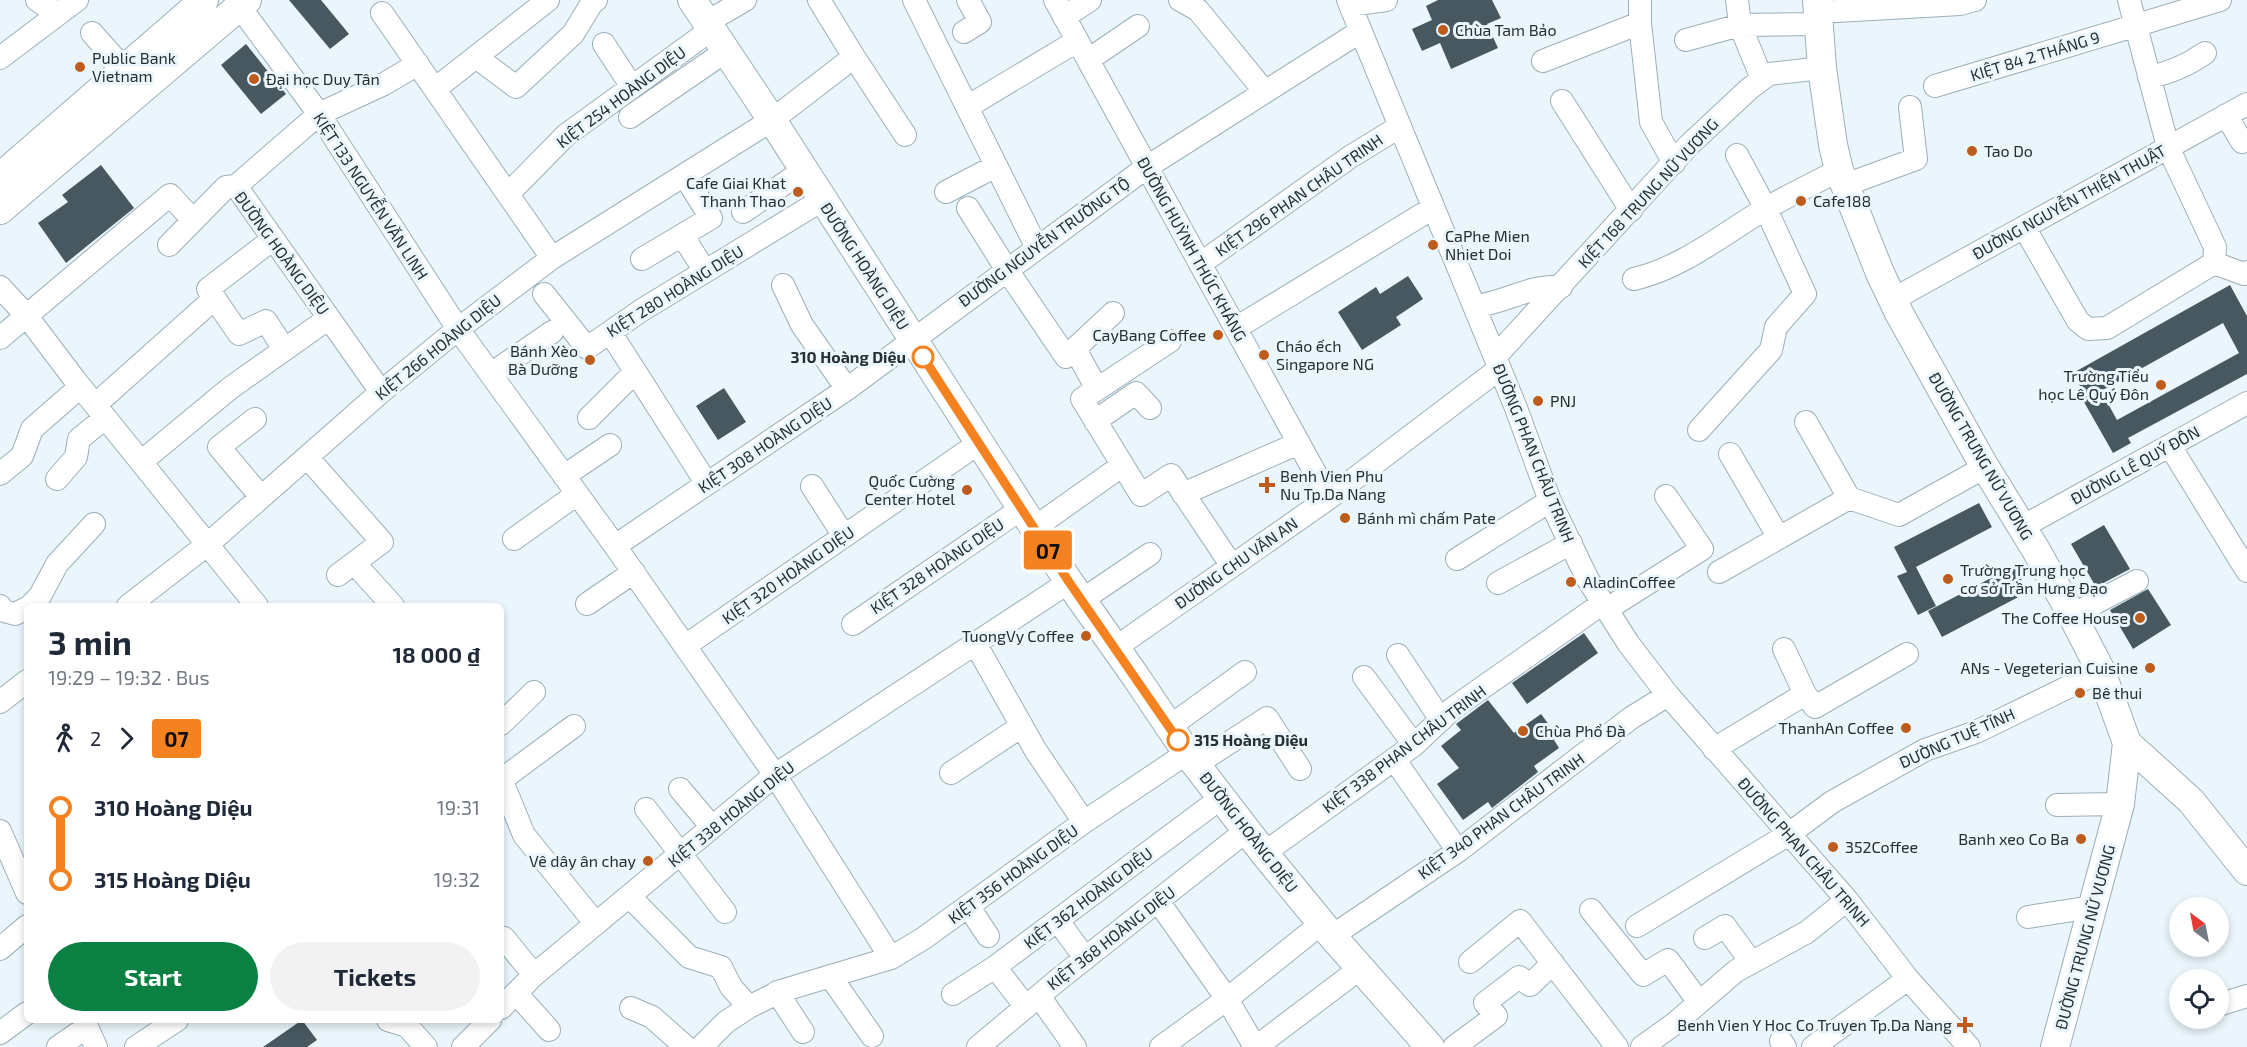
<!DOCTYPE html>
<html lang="en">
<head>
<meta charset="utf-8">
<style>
	:root { --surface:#fff; --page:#f2f2f3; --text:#1f2937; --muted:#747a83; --accent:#0b8043 }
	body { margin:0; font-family:"Exo 2",sans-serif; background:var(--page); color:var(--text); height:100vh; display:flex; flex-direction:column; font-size:22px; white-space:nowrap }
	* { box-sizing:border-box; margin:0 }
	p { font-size:20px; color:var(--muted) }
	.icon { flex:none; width:33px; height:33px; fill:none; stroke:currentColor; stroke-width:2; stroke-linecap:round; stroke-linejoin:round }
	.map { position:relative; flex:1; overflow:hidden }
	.panel { position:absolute; left:24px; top:603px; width:480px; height:420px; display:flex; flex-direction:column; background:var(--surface); border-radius:9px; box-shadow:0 3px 9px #0003 }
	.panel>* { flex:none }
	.badge { padding:0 12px; border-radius:4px; font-size:21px; line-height:39px }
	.needle { width:39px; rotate:328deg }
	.tools { position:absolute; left:2169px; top:897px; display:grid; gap:12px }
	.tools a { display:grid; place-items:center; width:60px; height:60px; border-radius:50%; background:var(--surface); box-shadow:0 3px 9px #0003; font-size:30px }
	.map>.badge { position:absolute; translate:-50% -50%; box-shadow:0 0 0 3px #fff }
	.legs { display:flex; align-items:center; gap:9px; height:66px; padding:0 24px; font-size:20px }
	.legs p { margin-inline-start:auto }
	.headline { display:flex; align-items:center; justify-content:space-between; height:102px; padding:0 24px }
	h1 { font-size:33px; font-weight:700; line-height:45px }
	.primary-button { display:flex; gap:12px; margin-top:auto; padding:12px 24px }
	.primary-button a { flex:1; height:69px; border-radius:36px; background:var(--accent); color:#fff; font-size:24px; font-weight:700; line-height:69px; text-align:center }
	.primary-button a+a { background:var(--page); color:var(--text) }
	ul { padding:0 24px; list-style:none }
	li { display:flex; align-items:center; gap:21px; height:72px; font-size:22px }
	li i { display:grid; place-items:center; width:9px; height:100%; margin:0 8px; background:currentColor }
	li i::after { content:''; width:15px; height:15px; margin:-8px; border:4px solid; border-radius:50%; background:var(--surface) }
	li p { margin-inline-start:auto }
	li:first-child i { background:linear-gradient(#0000 50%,currentColor 0) }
	li:last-child i { background:linear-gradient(currentColor 50%,#0000 0) }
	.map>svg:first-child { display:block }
	.building { fill:#475861; fill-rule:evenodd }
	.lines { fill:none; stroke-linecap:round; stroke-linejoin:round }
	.minor-casing { stroke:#9cafb9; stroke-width:24 }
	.major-casing { stroke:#9cafb9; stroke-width:30 }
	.minor { stroke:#fff; stroke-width:22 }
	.major { stroke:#fff; stroke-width:28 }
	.line-1-casing { stroke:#fff; stroke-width:14 }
	.line-1 { stroke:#f58220; stroke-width:9 }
	.poi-dot { fill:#bd5c1b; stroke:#eaf6fc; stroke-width:2 }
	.stop-1-dot { fill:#fff; stroke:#f58220; stroke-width:3 }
	.labels { text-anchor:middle; stroke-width:6; stroke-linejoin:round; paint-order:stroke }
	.poi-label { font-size:16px; fill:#272f33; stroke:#eaf6fc; text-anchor:start }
	.street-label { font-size:16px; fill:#272f33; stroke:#eaf6fc }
	.stop-label { font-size:16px; font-weight:bold; fill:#272f33; stroke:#eaf6fc; text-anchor:end }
</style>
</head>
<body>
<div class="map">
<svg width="2247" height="1047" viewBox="0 0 2247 1047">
	<rect width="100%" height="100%" fill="#eaf6fc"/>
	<!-- building -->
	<path class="building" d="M289,0H321L349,34L330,49Z
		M1438,0H1492L1501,18L1487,24L1498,48L1451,69L1440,43L1422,51L1412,29L1432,20L1426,6Z
		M246,44L286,94L261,114L221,65Z
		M101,165L134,208L66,263L38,223L68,202L62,195Z
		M1408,276L1423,299L1396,317L1401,325L1362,350L1338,312L1376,287L1380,294Z
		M2230,285L2247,316V374L2128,438L2131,443L2113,453L2084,402L2087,399L2073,373ZM2223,323L2239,353L2117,420L2101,391Z
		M724,388L746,422L718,440L696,406Z
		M1979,503L1992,527L1916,567L1936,606L1918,615L1897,576L1907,572L1894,547Z
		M2104,525L2130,569L2096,587L2071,544Z
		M2014,566L2028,592L1942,637L1928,611Z
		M2148,589L2171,625L2133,649L2110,610Z
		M1584,633L1598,653L1527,704L1512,683Z
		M1488,700L1514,733L1541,714L1558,737L1554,740L1559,748L1534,766L1538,772L1492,808L1488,802L1463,820L1437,784L1459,768L1441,746L1461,730L1456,724Z
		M302,1020L317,1040L307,1047H263Z"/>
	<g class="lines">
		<!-- minor casing -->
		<g class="minor-casing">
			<path id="minor" d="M37,0L58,14
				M819,0L854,57L905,135
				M914,0L1037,248
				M1055,0L1329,498
				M1180,0L1198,10L1265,92
				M1348,0L1516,408L1550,501L1587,578L1628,643L1668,695L1847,900L1908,979L1969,1047
				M1640,0V23L1651,122L1674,163
				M1737,0L1740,25L1762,79
				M2129,0L2168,147L2215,247L2214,263
				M1350,5L1386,0
				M239,6L319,114L458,329L615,546L775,775L891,958
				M1819,12L1960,4L1975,0
				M382,13L552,258
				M1064,17L1090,0
				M707,22L745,0
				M964,32L980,22L968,0
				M92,33L124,69
				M1686,40L1740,25L1819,24
				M604,44L632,87
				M476,57L516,87L573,34L592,3L596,0
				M0,58L77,0
				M1088,60L1138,26
				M1543,61L1640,23
				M2149,77C2170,73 2188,65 2205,53
				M1935,86L2220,0
				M435,89L548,0
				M1562,101L1631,210
				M967,107L1077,41
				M2226,115L2242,142
				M630,117L726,51
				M1845,185L1916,159L1910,107
				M236,186L381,392
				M236,186L319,114L384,84L418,64
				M946,192L996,166
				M508,194L566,135L712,29
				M968,208L1007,270L1066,357L1113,313
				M743,212L804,170
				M2024,227L2078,321L2088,329L2107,328L2214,263
				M682,235L705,271
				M273,239L208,289L239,334L266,321L284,349
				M169,245L226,187L236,186
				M642,259L711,218L684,175
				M2214,263L2244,274L2247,272
				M1200,264L1350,157L1399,127
				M1634,279C1682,268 1723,234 1765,209C1789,195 1815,183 1839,170
				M783,285L802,325L847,389
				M0,287L26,315L75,380L257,606
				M544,294L587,348L642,310L822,200
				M1892,300L2247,104
				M1474,306C1504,304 1530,284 1561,287
				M1236,328L1433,208
				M610,332L707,484
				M0,338L170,195L192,219
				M1170,341L1082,399L1141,495L1171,475L1232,566
				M1075,349L1097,389
				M1495,357L1689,145L1749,89L1769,74L1822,68
				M491,374L552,332
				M95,405L215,298
				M589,418L635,372
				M255,419L219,447L261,497
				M1095,421L1136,393L1150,408
				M1806,422L1849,498
				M1699,430L1771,350L1776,327L1805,294L1766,209L1737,155
				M2170,446L2247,571
				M1730,454L1779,538
				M307,457L382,542L338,575
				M141,462L229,389L329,318
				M0,474L22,456L32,429L80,387
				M564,476L610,445
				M57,479L76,457L79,439L105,418
				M812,486L844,536
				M1183,494L1299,443
				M2022,527L2247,403
				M1034,528L1123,465
				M514,539L577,494
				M615,546L847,389L1147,167L1361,31
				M1457,559L1550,501
				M354,563L393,606
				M1719,572L1849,498L1899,515L1985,467
				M1498,583L1571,543
				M1082,600L1150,554
				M587,604L634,572
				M0,606L4,611L15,614L27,608
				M30,606L40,596L57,564L94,524
				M128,606L208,544L381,392L458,329L552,258L772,120L854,57
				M1607,609L1702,549L1666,496
				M2072,615L2137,581
				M853,624L1021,509
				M975,643L1036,751L1084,822
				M685,646L979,443
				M1115,648L1329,498L1499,369
				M1784,649L1805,694L1815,707L1907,654
				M1398,655L1441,720
				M1364,677L1414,745
				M0,702L27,681
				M501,724L534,692
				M1169,727L1245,672
				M1714,749L1805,694
				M1394,759L1458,851
				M1195,765L1267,718L1300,769
				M951,773L1022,726
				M501,779L524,835L596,924
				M501,780L574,726
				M680,789L712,827
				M2057,805L2120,804
				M646,809L725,912
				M0,831L27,893
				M1264,853L1414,745L1452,709L1603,603
				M629,896L689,957L721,967L731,987L749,1007
				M1158,901L1227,999L1255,1047
				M968,906L988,936
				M1591,910L1643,975L1668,960L1699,1002
				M2028,917L2092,907
				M1058,921L1085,958
				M1637,926L1789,834L1832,802L1925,750L1976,732L2101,671
				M1332,936L1458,851L1631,718L1668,695
				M504,938L534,975
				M1705,938L1725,926L1751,962
				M0,949L27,926
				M1470,962L1520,921L1617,1047
				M995,967L1026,1007
				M830,976L872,1036
				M777,992L803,1032
				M516,993L549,1030
				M953,994L995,967L1221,798
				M1039,996L1075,1047
				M2218,1005L2247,996
				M501,1008L534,975L775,775L1069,582
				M631,1008L652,1017L686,1047
				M84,1020L96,1047
				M388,1020L407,1026L426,1047
				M0,1033L27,1013
				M1781,1041L1785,1047
				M58,1047L87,1027
				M136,1047L177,1020
				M463,1047L490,1020
				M701,1047L726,1022L749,1007L781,991L891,958L924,938L1084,822L1187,753
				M978,1047L1059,979L1246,831
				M1161,1047L1227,999L1322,923
				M1256,1047L1362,967
				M1454,1047L1496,1016L1485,1003L1519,977L1530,985L1553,963
				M1642,1047L1674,1024L1736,971L1807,932L1847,900
				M1813,1047L1908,979"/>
		</g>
		<!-- major casing -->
		<g class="major-casing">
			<path id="major" d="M692,0L772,120L1069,582L1136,677L1187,753L1264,853L1332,936L1430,1047
				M1817,0L1822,68L1833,145L1839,170L1880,273L1899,313L1982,462L2036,550L2072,615L2101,671L2127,743L2120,804L2055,1047
				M0,177L204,0
				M0,210L247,0
				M2127,743L2191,801L2247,871"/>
		</g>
		<!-- minor -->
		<use href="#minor" class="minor"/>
		<!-- major -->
		<use href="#major" class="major"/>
	</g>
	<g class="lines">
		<!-- line-1 casing -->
		<g class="line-1-casing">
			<path id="line-1" d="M923,357L1069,582L1178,740"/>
		</g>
		<!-- line-1 -->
		<use href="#line-1" class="line-1"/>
	</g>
	<!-- markers -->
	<g class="poi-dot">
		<circle cx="1443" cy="30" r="6"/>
		<circle cx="80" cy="67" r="6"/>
		<circle cx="254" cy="79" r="6"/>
		<circle cx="1972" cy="151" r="6"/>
		<circle cx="798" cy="192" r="6"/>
		<circle cx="1801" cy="201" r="6"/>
		<circle cx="1433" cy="245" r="6"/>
		<circle cx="1218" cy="335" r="6"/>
		<circle cx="1264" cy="355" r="6"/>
		<circle cx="590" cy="360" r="6"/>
		<circle cx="2161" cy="385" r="6"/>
		<circle cx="1538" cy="401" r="6"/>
		<path d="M1264 476h6v6h6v6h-6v6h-6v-6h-6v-6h6z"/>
		<circle cx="967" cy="490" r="6"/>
		<circle cx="1345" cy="518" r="6"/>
		<circle cx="1948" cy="579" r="6"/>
		<circle cx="1571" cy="582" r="6"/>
		<circle cx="2140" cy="618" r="6"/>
		<circle cx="1086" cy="636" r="6"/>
		<circle cx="2150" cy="668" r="6"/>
		<circle cx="2080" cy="693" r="6"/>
		<circle cx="1906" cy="728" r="6"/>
		<circle cx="1523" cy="731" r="6"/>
		<circle cx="2081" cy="839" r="6"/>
		<circle cx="1833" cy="847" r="6"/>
		<circle cx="648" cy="861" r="6"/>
		<path d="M1962 1016h6v6h6v6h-6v6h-6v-6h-6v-6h6z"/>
	</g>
	<g class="stop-1-dot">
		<circle cx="923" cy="357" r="10"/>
		<circle cx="1178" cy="740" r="10"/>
	</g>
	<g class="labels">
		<!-- poi labels -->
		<g class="poi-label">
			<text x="1455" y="36">Chùa Tam Bảo</text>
			<text x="92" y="64">Public Bank<tspan x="92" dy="18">Vietnam</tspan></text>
			<text x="266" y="85">Đại học Duy Tân</text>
			<text x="1984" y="157">Tao Do</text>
			<text x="786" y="189" text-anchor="end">Cafe Giai Khat<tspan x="786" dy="18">Thanh Thao</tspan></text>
			<text x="1813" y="207">Cafe188</text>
			<text x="1445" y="242">CaPhe Mien<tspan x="1445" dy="18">Nhiet Doi</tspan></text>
			<text x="1206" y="341" text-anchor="end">CayBang Coffee</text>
			<text x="1276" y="352">Cháo ếch<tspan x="1276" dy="18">Singapore NG</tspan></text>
			<text x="578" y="357" text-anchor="end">Bánh Xèo<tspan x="578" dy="18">Bà Dưỡng</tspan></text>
			<text x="2149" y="382" text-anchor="end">Trường Tiểu<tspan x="2149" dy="18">học Lê Quý Đôn</tspan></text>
			<text x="1550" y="407">PNJ</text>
			<text x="1280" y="482">Benh Vien Phu<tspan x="1280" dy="18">Nu Tp.Da Nang</tspan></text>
			<text x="955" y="487" text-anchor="end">Quốc Cường<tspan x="955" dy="18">Center Hotel</tspan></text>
			<text x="1357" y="524">Bánh mì chấm Pate</text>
			<text x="1960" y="576">Trường Trung học<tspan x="1960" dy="18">cơ sở Trần Hưng Đạo</tspan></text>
			<text x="1583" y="588">AladinCoffee</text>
			<text x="2128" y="624" text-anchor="end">The Coffee House</text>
			<text x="1074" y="642" text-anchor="end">TuongVy Coffee</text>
			<text x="2138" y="674" text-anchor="end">ANs - Vegeterian Cuisine</text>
			<text x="2092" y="699">Bê thui</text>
			<text x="1894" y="734" text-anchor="end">ThanhAn Coffee</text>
			<text x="1535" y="737">Chùa Phổ Đà</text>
			<text x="2069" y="845" text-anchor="end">Banh xeo Co Ba</text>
			<text x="1845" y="853">352Coffee</text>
			<text x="636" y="867" text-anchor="end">Vê dây ân chay</text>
			<text x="1952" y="1031" text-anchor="end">Benh Vien Y Hoc Co Truyen Tp.Da Nang</text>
		</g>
		<!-- street labels -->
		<g class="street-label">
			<text transform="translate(2035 56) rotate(-17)" y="6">KIỆT 84 2 THÁNG 9</text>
			<text transform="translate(621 97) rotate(-37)" y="6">KIỆT 254 HOÀNG DIỆU</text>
			<text transform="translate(1648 193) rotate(-47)" y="6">KIỆT 168 TRƯNG NỮ VƯƠNG</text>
			<text transform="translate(1299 195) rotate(-35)" y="6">KIỆT 296 PHAN CHÂU TRINH</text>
			<text transform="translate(371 196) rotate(57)" y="6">KIỆT 133 NGUYỄN VĂN LINH</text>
			<text transform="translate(2069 202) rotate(-29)" y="6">ĐƯỜNG NGUYỄN THIỆN THUẬT</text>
			<text transform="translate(1044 242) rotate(-36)" y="6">ĐƯỜNG NGUYỄN TRƯỜNG TỘ</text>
			<text transform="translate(1192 249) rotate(61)" y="6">ĐƯỜNG HUỲNH THÚC KHÁNG</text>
			<text transform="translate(282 253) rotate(54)" y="6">ĐƯỜNG HOÀNG DIỆU</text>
			<text transform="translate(865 266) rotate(57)" y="6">ĐƯỜNG HOÀNG DIỆU</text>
			<text transform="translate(675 291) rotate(-32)" y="6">KIỆT 280 HOÀNG DIỆU</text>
			<text transform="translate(438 347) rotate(-39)" y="6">KIỆT 266 HOÀNG DIỆU</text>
			<text transform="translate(765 445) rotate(-34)" y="6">KIỆT 308 HOÀNG DIỆU</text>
			<text transform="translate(1534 453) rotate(68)" y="6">ĐƯỜNG PHAN CHÂU TRINH</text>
			<text transform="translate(1981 456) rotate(60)" y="6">ĐƯỜNG TRƯNG NỮ VƯƠNG</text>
			<text transform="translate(2135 465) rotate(-29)" y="6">ĐƯỜNG LÊ QUÝ ĐÔN</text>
			<text transform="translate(1236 563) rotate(-35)" y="6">ĐƯỜNG CHU VĂN AN</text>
			<text transform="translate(937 566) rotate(-34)" y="6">KIỆT 328 HOÀNG DIỆU</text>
			<text transform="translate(788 575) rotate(-35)" y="6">KIỆT 320 HOÀNG DIỆU</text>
			<text transform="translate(1957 738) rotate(-24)" y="6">ĐƯỜNG TUỆ TĨNH</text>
			<text transform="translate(1404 749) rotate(-37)" y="6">KIỆT 338 PHAN CHÂU TRINH</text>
			<text transform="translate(731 814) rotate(-39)" y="6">KIỆT 338 HOÀNG DIỆU</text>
			<text transform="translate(1501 816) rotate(-36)" y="6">KIỆT 340 PHAN CHÂU TRINH</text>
			<text transform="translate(1249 832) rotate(52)" y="6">ĐƯỜNG HOÀNG DIỆU</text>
			<text transform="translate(1804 852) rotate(49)" y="6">ĐƯỜNG PHAN CHÂU TRINH</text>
			<text transform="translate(1013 874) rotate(-36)" y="6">KIỆT 356 HOÀNG DIỆU</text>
			<text transform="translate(1088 898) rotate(-37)" y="6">KIỆT 362 HOÀNG DIỆU</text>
			<text transform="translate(2085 937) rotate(-75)" y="6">ĐƯỜNG TRƯNG NỮ VƯƠNG</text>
			<text transform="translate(1111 938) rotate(-38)" y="6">KIỆT 368 HOÀNG DIỆU</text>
		</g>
		<!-- stop labels -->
		<g class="stop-label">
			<text x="906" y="363">310 Hoàng Diệu</text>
			<text x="1194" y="746" text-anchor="start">315 Hoàng Diệu</text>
		</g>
	</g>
</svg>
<div class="tools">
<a><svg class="needle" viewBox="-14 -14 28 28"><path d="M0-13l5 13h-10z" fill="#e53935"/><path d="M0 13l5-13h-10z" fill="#747a83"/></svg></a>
<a><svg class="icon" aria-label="locate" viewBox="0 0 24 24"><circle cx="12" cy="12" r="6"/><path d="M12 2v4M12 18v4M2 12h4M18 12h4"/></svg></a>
</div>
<b class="badge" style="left:1048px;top:550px;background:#f58220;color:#111">07</b>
<section class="panel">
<div class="headline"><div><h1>3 min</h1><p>19:29 – 19:32 · Bus</p></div><b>18 000 ₫</b></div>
<div class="legs"><svg class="icon" aria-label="walk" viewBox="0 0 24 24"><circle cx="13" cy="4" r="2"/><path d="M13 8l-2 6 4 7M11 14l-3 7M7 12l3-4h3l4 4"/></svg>2<svg class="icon" aria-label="forward" viewBox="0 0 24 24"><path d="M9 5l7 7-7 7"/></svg><b class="badge" style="background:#f58220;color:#111">07</b></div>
<ul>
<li><i style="color:#f58220"></i><b>310 Hoàng Diệu</b><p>19:31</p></li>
<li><i style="color:#f58220"></i><b>315 Hoàng Diệu</b><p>19:32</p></li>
</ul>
<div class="primary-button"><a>Start</a><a>Tickets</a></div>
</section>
</div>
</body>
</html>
